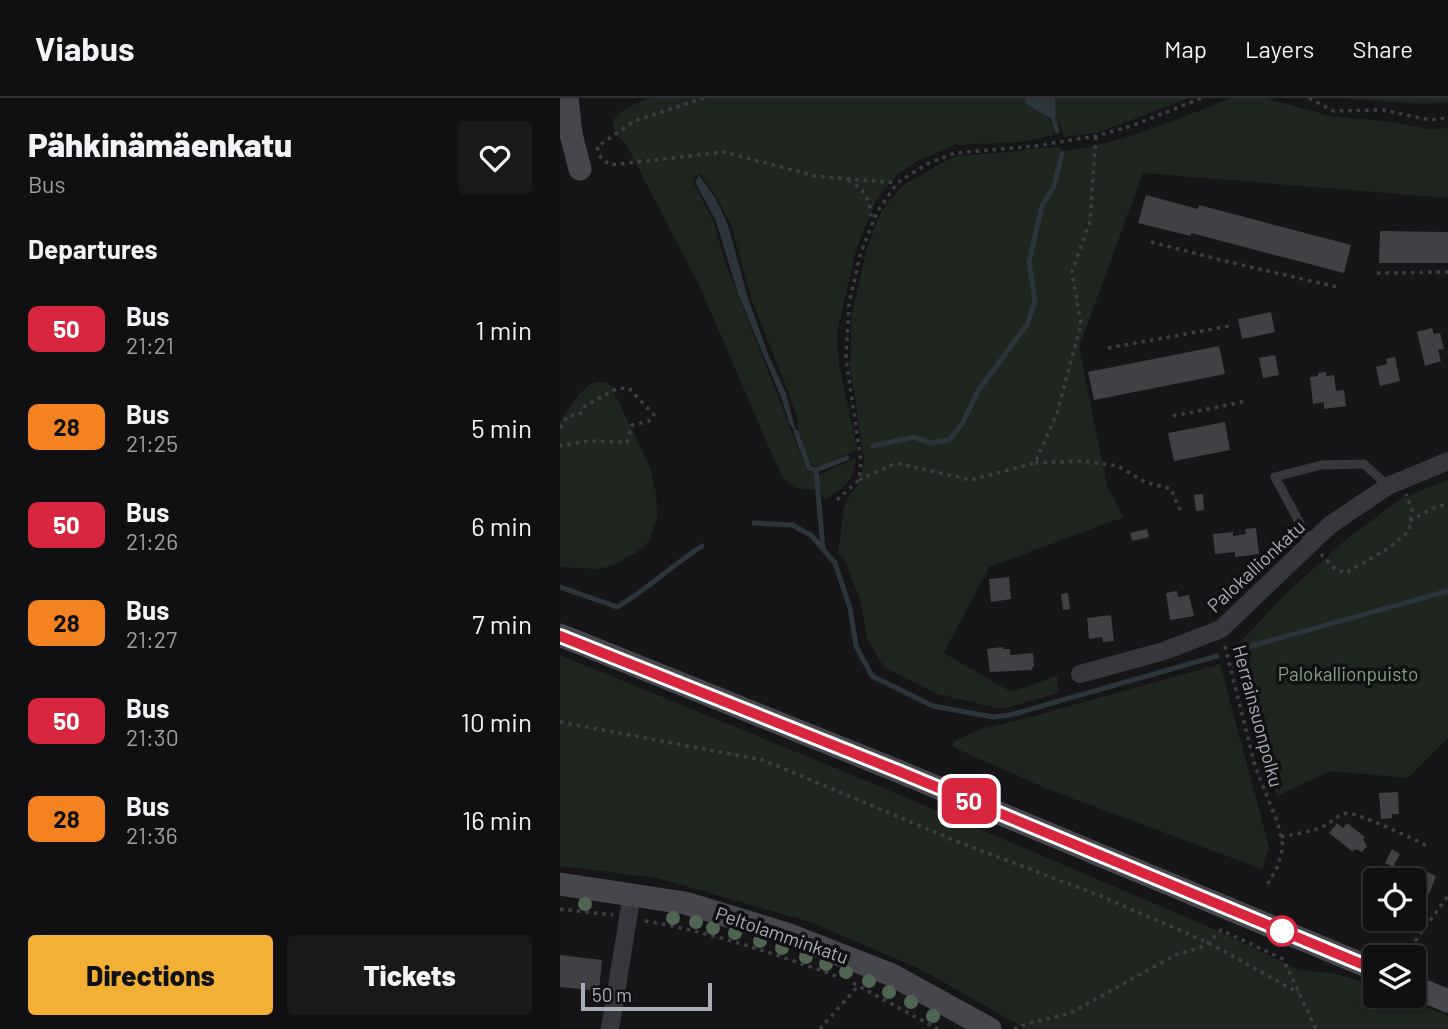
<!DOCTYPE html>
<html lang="en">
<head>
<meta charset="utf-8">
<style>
	:root { --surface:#101012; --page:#19191b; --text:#f1f3f6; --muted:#9c9d9f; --line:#303032; --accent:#f2b134 }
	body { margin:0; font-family:Barlow,sans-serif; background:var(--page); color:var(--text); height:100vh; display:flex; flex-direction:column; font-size:26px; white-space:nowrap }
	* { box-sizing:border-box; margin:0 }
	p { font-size:23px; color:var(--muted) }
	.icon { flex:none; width:38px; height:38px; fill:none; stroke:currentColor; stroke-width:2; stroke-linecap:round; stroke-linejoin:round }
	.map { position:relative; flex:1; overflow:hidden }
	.side { display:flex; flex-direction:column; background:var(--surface); width:560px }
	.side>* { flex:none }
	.badge { padding:0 14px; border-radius:10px; font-size:24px; line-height:46px }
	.buttons { position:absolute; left:803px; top:770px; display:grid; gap:14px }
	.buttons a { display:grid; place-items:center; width:63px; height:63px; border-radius:7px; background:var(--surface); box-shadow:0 2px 5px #0004,0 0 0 2px var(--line); font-size:35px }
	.scale { position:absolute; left:21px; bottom:18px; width:131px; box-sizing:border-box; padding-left:7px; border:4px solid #a8adb8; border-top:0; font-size:19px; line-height:24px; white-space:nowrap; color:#a8adb8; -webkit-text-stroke:5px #111113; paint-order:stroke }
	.map>.badge { position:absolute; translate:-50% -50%; box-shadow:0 0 0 4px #fff }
	h2 { padding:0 28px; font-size:26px; line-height:63px }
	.round { display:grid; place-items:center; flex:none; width:74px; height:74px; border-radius:7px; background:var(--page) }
	.head { display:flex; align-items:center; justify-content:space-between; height:119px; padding:0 28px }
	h1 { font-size:33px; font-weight:800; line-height:52px }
	.cta { display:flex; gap:14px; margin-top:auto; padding:14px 28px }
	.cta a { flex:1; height:80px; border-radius:7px; background:var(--accent); color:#111; font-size:28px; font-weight:800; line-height:80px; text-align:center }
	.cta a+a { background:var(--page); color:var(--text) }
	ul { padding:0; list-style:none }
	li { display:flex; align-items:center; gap:21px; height:98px; padding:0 28px }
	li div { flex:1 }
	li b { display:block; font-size:26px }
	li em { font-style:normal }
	li .badge { min-width:77px; font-weight:700; text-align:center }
	header { display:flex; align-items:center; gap:42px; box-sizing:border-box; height:98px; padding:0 35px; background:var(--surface); border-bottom:2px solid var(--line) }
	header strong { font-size:33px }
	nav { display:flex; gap:38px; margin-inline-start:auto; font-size:24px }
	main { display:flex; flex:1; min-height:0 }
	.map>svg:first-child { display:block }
	.green { fill:#1e261f }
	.water { fill:#2c353c }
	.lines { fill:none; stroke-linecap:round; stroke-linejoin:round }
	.stream { stroke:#2c353c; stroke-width:5 }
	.building { fill:#404145 }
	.path { stroke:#3d3f44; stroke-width:3.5; stroke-dasharray:3.5 5; stroke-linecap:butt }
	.lane { stroke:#37383d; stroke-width:9 }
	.street { stroke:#37383d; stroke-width:18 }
	.secondary { stroke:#45474d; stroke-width:23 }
	.tree { fill:#506452 }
	.line-casing { stroke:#fff; stroke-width:16 }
	.line { stroke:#d7263d; stroke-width:10 }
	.stop-dot { fill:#fff; stroke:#d7263d; stroke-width:3.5 }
	.labels { text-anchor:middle; stroke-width:7; stroke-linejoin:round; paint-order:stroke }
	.street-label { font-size:19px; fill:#a8adb8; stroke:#111113 }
	.park-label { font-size:19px; fill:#7fa381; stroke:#111113 }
</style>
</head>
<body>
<header>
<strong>Viabus</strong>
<nav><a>Map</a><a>Layers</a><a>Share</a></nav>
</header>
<main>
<section class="side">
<div class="head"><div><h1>Pähkinämäenkatu</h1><p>Bus</p></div><a class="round"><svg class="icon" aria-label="heart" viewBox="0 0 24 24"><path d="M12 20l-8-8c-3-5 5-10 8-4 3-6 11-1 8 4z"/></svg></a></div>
<h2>Departures</h2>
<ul>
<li><span class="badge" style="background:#d7263d;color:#fff">50</span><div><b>Bus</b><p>21:21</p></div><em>1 min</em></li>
<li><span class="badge" style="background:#f58220;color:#111">28</span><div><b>Bus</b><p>21:25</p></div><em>5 min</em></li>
<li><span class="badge" style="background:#d7263d;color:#fff">50</span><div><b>Bus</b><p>21:26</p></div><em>6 min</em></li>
<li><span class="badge" style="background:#f58220;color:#111">28</span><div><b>Bus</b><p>21:27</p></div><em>7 min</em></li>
<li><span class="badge" style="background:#d7263d;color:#fff">50</span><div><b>Bus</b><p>21:30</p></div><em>10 min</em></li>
<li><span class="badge" style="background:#f58220;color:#111">28</span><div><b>Bus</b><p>21:36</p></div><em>16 min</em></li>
</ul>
<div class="cta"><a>Directions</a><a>Tickets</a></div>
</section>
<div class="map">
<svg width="888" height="931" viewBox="0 0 888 931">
	<rect width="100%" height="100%" fill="#161618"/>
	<!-- green -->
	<path class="green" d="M90,0H466L465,4C479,18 491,11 494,37L462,44L395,47L357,63L332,81L316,103L296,152L277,235L279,266L297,350L294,353L259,369L249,365L239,336L237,319L229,296L191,200L171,127L156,98L140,75L134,78L133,84L154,125L165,164L247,373L259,377L296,360C294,382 284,390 266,401L255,392L236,390L222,379L139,187L66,46C36,19 66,10 90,0Z
		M495,0H629L537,35L504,39L496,18Z
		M672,0H705L770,18L823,23L870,31L888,30V100L583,75L519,249L547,388L564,419L429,469L384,555L451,594L497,578L499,595L442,611L378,596L324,569L307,541L301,505L285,462L278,455L284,410L290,396L299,386L304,362L290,268L292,215L307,150L320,116L330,101L345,86L387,62L399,58L499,49L501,53C559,47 617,21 672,0Z
		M777,0H888V4L865,6Z
		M38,284H45L51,288L90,369L96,395L97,419L89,444L75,455L52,468L36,471L0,469V323L20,295L31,286Z
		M888,382V640L848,680L770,673L717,698L675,549L729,493L783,444L842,400Z
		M0,557L307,683L647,828L739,872L777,876L811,886L815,888L816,898H839L888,918V931H466L360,871L250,824L97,780L0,768Z
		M660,566L709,749L702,771L490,692L393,649L394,643L421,631L474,618Z"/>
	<!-- water -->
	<path class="water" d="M466,0H495L496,18L494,23C485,16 471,11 465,4Z
		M139,77L156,101L168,127L188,200L208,256L226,295L236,334L230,327L221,299L178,196L156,123L135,84Z"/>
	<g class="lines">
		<!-- stream -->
		<path class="stream" d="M494,23L497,33
			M236,334L249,370L256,372
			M313,348L354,339L370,345L389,342L402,326L418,293L468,225L475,202L469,164L482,108L494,88L502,56
			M194,425L232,427L251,437L275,465L290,510L296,548L312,578L373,608L433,619L450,617L657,558
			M263,451L256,372L287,360
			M0,489L57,509C87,492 112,467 142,448
			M677,552L888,493"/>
	</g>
	<!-- building -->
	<path class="building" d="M586,97L638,111L639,107L791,147L784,175L631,135V138L578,125Z
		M820,133L888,134V165H819Z
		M711,214L715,234L682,241L678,221Z
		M872,230L874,236L880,235L884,251L878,252L881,263L865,268L857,234Z
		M659,248L665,276L534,302L528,274Z
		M715,257L719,277L703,280L699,260Z
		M835,259L840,283L820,288L816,269L827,266L826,261Z
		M766,274V278L774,277L776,293L784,292L786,308L764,311V304L753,306L750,279L758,278V275Z
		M665,324L670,352L614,363L608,335Z
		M643,396L644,412L636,413L634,397Z
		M696,430L699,456L675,459V454L655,456L653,436L673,434V438L686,436L685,431Z
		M587,431L589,439L572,443L570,435Z
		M449,479L451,501L431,504L429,481Z
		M617,493L618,499L629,497L634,518L610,522L606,495Z
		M508,495L510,511L503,512L501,496Z
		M551,517L554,543L543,544L542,539L529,541L527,520Z
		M443,549V551H450V557L473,555L474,569H472V572L430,574L427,551Z
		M838,694L839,716H832V720L821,721L819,695Z
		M777,725L783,730L787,725L805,739L803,741L807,748L802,754L795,751L793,754L769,735Z
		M832,751L840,756L833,769L825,765Z
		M860,771L876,778L869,796L854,790Z
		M0,857L42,862L39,893L0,889Z"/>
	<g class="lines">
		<!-- path -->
		<path class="path" d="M144,0L74,23L37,49L41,60L50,67L164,54L255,78L337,85
			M749,0L773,13L823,12L870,22L888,20
			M288,82C308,94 309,101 312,124
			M591,144L665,163L781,190
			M817,175L888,174
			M548,250L670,228
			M613,318L687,303
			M0,330L7,319L21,315L22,310L56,291L69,290L94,317L89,323L72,327L67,344L28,343L0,348
			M475,365L521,363L558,368L585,384L611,391L620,412
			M299,382L336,365L411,382L475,365L497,315L521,226L512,174L530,123L536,38
			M277,402L299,382L301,363L286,261L289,205L301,154L317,114L337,85L367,66L395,55L475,48L536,38L574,27L642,0
			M850,423L873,410L888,406
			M761,456L775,471L786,475L827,451L849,433L852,412L846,396
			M665,548L695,668L718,726L723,748L718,768L706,789
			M0,624L203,662L396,743L543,799L649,845L739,895
			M721,739C735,736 751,734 764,728C772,724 777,716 787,715C795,714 857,742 867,748
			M0,811L53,817
			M85,823C151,834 213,855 276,878
			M855,843L888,798
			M293,885L378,931
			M260,931L298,888
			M454,931L470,925L511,915L615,857L645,848L661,832L723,861L756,931"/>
		<!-- lane -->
		<path class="lane" d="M750,444L715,379L761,367L804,366L828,388"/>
		<!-- street -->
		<path class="street" d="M520,576L604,553L661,531L770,427L828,388L888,363
			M50,931L72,796"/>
		<!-- secondary -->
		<path class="secondary" d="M7,0L11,36L20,71
			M0,537L338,673L816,872
			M0,786L125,805L227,836L332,877L430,931
			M854,889L888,903"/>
	</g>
	<!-- trees -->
	<g class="tree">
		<circle cx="25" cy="806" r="7"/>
		<circle cx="113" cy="820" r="7"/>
		<circle cx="136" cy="824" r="7"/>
		<circle cx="153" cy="830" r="7"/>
		<circle cx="175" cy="835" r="7"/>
		<circle cx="200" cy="843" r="7"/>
		<circle cx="222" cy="850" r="7"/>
		<circle cx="246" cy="859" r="7"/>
		<circle cx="266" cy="866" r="7"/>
		<circle cx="286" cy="874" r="7"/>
		<circle cx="309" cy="883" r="7"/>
		<circle cx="329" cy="894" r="7"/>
		<circle cx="351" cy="904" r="7"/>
		<circle cx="373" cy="918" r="7"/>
	</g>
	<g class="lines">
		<!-- line casing -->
		<g class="line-casing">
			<path id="line" d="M0,538L338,673L816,872"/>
		</g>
		<!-- line -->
		<use href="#line" class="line"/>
	</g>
	<!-- markers -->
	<circle class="stop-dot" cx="722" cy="833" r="14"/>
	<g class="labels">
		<!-- street labels -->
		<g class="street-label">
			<text transform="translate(696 468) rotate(-43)" y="7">Palokallionkatu</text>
			<text transform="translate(698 618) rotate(75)" y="7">Herrainsuonpolku</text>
			<text transform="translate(222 837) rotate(19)" y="7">Peltolamminkatu</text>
		</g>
		<!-- park labels -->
		<g class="park-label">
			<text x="788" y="583">Palokallionpuisto</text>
		</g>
	</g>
</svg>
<div class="buttons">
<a><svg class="icon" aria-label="locate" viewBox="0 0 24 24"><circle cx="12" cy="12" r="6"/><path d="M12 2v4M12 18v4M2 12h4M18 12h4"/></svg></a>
<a><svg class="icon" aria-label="layers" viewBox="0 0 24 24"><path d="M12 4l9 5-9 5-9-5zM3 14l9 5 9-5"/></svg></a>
</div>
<div class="scale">50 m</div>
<b class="badge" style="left:409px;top:703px;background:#d7263d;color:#fff">50</b>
</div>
</main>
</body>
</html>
